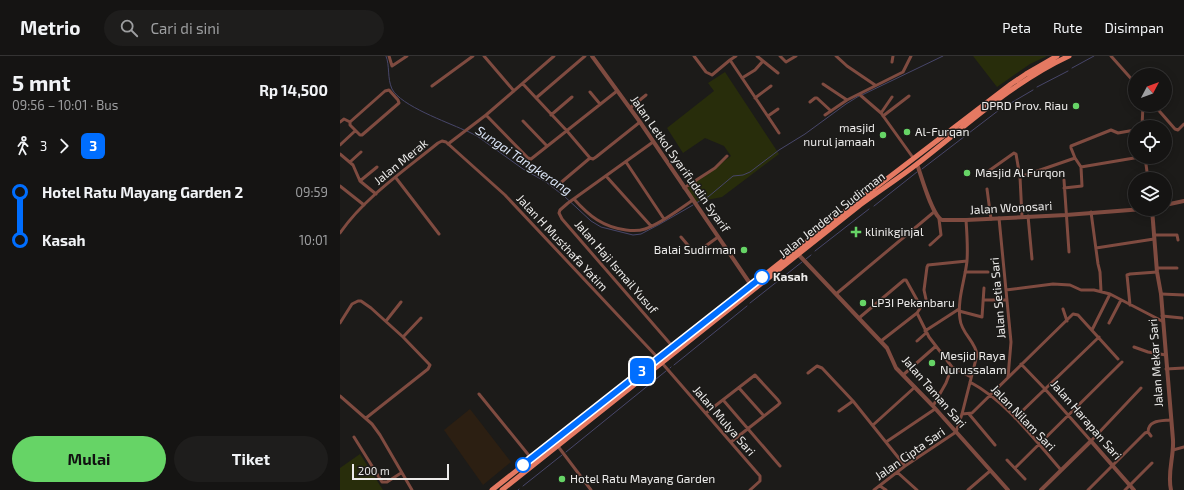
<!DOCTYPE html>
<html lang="id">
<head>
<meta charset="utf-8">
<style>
	:root { --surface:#151413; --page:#1e1d1c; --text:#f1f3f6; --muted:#9d9ea0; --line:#343333; --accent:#66d466 }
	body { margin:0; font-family:"Exo 2",sans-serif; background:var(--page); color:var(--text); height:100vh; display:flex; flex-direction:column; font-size:15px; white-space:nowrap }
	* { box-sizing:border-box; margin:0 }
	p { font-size:13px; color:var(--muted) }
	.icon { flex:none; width:22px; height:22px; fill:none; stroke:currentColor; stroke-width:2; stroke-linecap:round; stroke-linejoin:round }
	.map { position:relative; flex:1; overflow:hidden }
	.side { display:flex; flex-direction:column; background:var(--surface); width:340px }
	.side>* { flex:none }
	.badge { padding:0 8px; border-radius:6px; font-size:14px; line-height:26px }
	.needle { width:26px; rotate:49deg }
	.controls { position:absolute; left:788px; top:12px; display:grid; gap:8px }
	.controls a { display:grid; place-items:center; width:44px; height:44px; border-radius:50%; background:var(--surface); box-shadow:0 2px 10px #0003,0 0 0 1px var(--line); font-size:20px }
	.scale { position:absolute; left:12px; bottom:10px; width:97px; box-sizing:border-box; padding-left:4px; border:2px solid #ecebea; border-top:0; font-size:11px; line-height:14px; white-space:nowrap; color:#ecebea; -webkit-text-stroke:3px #1c1b19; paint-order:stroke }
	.map>.badge { position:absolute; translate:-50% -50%; box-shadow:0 0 0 2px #fff }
	.legs { display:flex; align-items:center; gap:6px; height:44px; padding:0 12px; font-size:13px }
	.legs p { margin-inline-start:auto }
	.head { display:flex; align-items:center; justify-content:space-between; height:68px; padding:0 12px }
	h1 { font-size:22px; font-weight:700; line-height:30px }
	.cta { display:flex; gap:8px; margin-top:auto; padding:8px 12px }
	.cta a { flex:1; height:46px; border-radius:24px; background:var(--accent); color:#111; font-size:16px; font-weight:700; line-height:46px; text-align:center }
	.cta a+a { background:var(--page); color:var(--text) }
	ul { padding:0 12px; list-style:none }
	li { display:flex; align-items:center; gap:14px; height:48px; font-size:15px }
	li i { display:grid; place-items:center; width:6px; height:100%; margin:0 5px; background:currentColor }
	li i::after { content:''; width:10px; height:10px; margin:-5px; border:3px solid; border-radius:50%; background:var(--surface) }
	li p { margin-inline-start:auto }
	li:first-child i { background:linear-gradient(#0000 50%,currentColor 0) }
	li:last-child i { background:linear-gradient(currentColor 50%,#0000 0) }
	header { display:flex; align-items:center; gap:24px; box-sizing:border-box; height:56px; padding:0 20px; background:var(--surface); border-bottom:1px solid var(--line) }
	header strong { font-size:19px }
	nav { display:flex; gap:22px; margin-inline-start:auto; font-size:14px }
	.search { width:280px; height:36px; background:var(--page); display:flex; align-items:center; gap:10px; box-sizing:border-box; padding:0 14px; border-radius:22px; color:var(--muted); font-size:15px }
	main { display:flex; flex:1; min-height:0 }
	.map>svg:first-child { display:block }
	.commercial { fill:#2c1f12 }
	.green { fill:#282d0b }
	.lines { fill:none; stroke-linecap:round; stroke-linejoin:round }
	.stream { stroke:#474669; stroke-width:1 }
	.minor { stroke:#7f4b40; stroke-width:3 }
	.tertiary { stroke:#7f4b40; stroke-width:4 }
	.primary { stroke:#e57962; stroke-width:5 }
	.line-1-casing { stroke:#fff; stroke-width:9 }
	.line-1 { stroke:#006eff; stroke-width:6 }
	.poi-dot { fill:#66d466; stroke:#1c1b19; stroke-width:1.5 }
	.stop-1-dot { fill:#fff; stroke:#006eff; stroke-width:2 }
	.labels { text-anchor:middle; stroke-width:3; stroke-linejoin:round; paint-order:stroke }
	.poi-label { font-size:12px; fill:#ecebea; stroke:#1c1b19; text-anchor:start }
	.street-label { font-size:12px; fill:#ecebea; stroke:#1c1b19 }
	.stop-label { font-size:12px; font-weight:bold; fill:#ecebea; stroke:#1c1b19; text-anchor:start }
	.water-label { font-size:13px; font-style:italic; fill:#dae5f7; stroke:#1c1b19 }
</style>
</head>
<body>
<header>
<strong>Metrio</strong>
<div class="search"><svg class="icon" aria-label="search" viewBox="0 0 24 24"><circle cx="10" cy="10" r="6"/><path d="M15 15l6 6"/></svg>Cari di sini</div>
<nav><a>Peta</a><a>Rute</a><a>Disimpan</a></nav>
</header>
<main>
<section class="side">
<div class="head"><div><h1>5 mnt</h1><p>09:56 – 10:01 · Bus</p></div><b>Rp 14,500</b></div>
<div class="legs"><svg class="icon" aria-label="walk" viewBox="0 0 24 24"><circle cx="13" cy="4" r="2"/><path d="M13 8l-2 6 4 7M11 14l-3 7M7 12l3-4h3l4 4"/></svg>3<svg class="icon" aria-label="forward" viewBox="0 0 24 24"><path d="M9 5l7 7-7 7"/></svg><b class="badge" style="background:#006eff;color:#fff">3</b></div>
<ul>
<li><i style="color:#006eff"></i><b>Hotel Ratu Mayang Garden 2</b><p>09:59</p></li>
<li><i style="color:#006eff"></i><b>Kasah</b><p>10:01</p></li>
</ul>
<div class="cta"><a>Mulai</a><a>Tiket</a></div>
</section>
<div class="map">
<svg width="844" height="434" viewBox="0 0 844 434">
	<rect width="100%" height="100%" fill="#1c1b19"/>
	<!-- commercial -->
	<path class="commercial" d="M130,353L171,406L143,429L104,374Z"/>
	<!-- green -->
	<path class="green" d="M633,0H707L690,8L657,31Z
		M385,16L439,98L382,141L356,146L347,132L391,100L384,90L365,82L343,97L327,72L374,35L368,27Z
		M20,398L43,434H0V412Z"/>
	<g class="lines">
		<!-- stream -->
		<path class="stream" d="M46,0C50,10 47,22 52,33C61,50 107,66 124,74
			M732,12L754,0
			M697,31L728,15
			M522,39L603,0
			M127,75L137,80L183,113L206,126L224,140L251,165L261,171L293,179L301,178L320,168L353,149
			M582,113L659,54L693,34
			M356,147L368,141L393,120L403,119L410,116L439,94L465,78L506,48L519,40
			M534,150L577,116
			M475,195L529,153
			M466,203L471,199
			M410,247L462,206
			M334,309L407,250
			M330,312L331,311
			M226,396L326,315
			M183,430L222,399
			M178,434L179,433"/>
		<!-- minor -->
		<path class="minor" d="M49,0L52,10L67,0
			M144,0L174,35
			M354,0L366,16L372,19L390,4L439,77
			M417,0L423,5
			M440,0L446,6L456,0
			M496,0L507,10L535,29
			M771,0L795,27
			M390,4L396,0
			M552,6L553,0
			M402,22L415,14L423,5L438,17
			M183,28L227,75L250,102
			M483,28L507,44L563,16L571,0
			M92,30L133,0
			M49,34L58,44L59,47L22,79H20L10,69V66L45,35Z
			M250,36L260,48
			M519,38L541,57L574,103
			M196,42L245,0
			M415,42L431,30
			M470,46L475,42H477L491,55
			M814,49L835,73L838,74L844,68
			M290,52L306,39
			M541,57L552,41
			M146,59L188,102L191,103L277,35
			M211,59L232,41
			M485,59L507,44
			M428,60L438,53
			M543,60L569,40
			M183,65L207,90
			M0,66L4,63L10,66
			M802,71L803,49
			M795,74L778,77L771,74L731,90V92L735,102L741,111L800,101
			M313,86L228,147L220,154L219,157L222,163L333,291
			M108,88L146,59L214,0
			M0,89L15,75
			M0,98L13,109L20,125L36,138
			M805,101L808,123
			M10,106L21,96
			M286,106L324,163
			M643,119L674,97L676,98L680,121L682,161
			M266,120L311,170
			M680,121L735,102
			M56,122L99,178
			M724,124L729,196
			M20,125L37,111
			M218,129L250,102L253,103L256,101L300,66
			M0,130L24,149
			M344,132L375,112L387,100
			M724,132L742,130L741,111
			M647,133L651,163
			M234,143C249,160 263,171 286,174C293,175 299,175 305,173C322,167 338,154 353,144
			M751,156L758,208L760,216L761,235
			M688,160L692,203
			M659,162L671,286L668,321
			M0,177C24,142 65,114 98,87L102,85L106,86L165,139L319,303
			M814,179H837L838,184
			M341,181L352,194L356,197L378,181
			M590,189L601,179L599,163
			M756,192L814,183
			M817,212H837
			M625,216H648
			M666,234L713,228L730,229L741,234H754L770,238L822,265
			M496,238L594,156
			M821,238L844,239
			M643,244H667
			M790,249L787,219L790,218L817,216
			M581,251L587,248L584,234L587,211L588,209L627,205
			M723,253L727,265
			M619,255L642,261L644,232
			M577,257L589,281L612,311L631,321
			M822,260L842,262
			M519,262L564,224H566L581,251
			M46,265L61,246
			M0,267L12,248L18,245H21L31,252L63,281L90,309L88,313L26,362
			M769,267L781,244
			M752,274L770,238
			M585,275L619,253
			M63,281L81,262
			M541,285L577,257L581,251
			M577,285L586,277
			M794,291L808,296L826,299
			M322,307L420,420V425L410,434
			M681,308L705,333L751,385L801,332
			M826,313L844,312
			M468,317L477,310L482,312L513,345L565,410
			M563,319L596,290
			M630,326C667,346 694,383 721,414
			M399,332L424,360
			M139,338L191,402
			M0,340L32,368L40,379L72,434
			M384,345L440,410
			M593,350L606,327L612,311
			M499,355L513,345
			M366,357L415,319L438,344L440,347L438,349L391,386
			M622,358L632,357L733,258L738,259L778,303
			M629,358L655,389
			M675,362L759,281
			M533,369L575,331
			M808,376C808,364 821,365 830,364
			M14,381L42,426H47L61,417
			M546,386L595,353
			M217,389L251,434
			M833,394L844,391
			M667,404L685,423
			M675,412L782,306
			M557,416L577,434
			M540,430L546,434
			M534,434L565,410L616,376L622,358L637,299C636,286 621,277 620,263C617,244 625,224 627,205C628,191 627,178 626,164
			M628,434L650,415
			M748,434L805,377L808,376L811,380
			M785,434L812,407"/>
		<!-- tertiary -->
		<path class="tertiary" d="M252,0L300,66L411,229
			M577,108C581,119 592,160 602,164H626L726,159L803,153
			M825,149L844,145
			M812,153L817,216L821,238L833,384C834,401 827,417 831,434
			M458,198L547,292L556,312L559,315L593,350L668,434
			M701,434L751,385L794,434"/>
		<!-- primary -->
		<path class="primary" d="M152,434L522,142L671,28L686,18L717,0
			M162,434L520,149C539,135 559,122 577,108C626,70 673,26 729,0"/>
	</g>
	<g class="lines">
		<!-- line-1 casing -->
		<g class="line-1-casing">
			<path id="line-1" d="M183,409L422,221"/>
		</g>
		<!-- line-1 -->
		<use href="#line-1" class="line-1"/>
	</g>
	<!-- markers -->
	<g class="poi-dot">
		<circle cx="736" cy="50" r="4"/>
		<circle cx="567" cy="76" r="4"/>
		<circle cx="543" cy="79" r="4"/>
		<circle cx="627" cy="117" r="4"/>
		<path d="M514 170h4v4h4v4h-4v4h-4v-4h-4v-4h4z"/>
		<circle cx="404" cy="194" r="4"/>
		<circle cx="523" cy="247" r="4"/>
		<circle cx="592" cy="307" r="4"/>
		<circle cx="222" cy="423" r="4"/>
	</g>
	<g class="stop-1-dot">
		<circle cx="422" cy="221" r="7"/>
		<circle cx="183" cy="409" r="7"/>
	</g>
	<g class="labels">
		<!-- poi labels -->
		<g class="poi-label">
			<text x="728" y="54" text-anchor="end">DPRD Prov. Riau</text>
			<text x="535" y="76" text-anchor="end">masjid<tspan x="535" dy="14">nurul jamaah</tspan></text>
			<text x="575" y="80">Al-Furqan</text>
			<text x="635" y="121">Masjid Al Furqon</text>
			<text x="525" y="180">klinikginjal</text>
			<text x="396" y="198" text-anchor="end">Balai Sudirman</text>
			<text x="531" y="251">LP3I Pekanbaru</text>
			<text x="600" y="304">Mesjid Raya<tspan x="600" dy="14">Nurussalam</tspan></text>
			<text x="230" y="427">Hotel Ratu Mayang Garden</text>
		</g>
		<!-- street labels -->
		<g class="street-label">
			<text transform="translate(61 106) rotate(-39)" y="4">Jalan Merak</text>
			<text transform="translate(340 108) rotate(55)" y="4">Jalan Letkol Syarifuddin Syarif</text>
			<text transform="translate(671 152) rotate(-3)" y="4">Jalan Wonosari</text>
			<text transform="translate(492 159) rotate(-38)" y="4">Jalan Jenderal Sudirman</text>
			<text transform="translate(222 187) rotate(47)" y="4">Jalan H Musthafa Yatim</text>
			<text transform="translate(276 211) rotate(49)" y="4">Jalan Haji Ismail Yusuf</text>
			<text transform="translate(658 242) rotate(-95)" y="4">Jalan Setia Sari</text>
			<text transform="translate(816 307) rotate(-94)" y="4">Jalan Mekar Sari</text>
			<text transform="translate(594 336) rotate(49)" y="4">Jalan Taman Sari</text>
			<text transform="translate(683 362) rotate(46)" y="4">Jalan Nilam Sari</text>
			<text transform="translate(746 364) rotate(49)" y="4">Jalan Harapan Sari</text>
			<text transform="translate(384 365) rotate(49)" y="4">Jalan Mulya Sari</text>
			<text transform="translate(570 398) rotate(-35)" y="4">Jalan Cipta Sari</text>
		</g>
		<!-- stop labels -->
		<g class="stop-label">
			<text x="433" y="225">Kasah</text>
		</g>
		<!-- water labels -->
		<g class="water-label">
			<text transform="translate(184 104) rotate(34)" y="5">Sungai Tangkerang</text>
		</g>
	</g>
</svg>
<div class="controls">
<a><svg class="needle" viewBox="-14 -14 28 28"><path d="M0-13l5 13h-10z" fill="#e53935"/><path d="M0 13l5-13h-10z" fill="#9d9ea0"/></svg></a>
<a><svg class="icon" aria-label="locate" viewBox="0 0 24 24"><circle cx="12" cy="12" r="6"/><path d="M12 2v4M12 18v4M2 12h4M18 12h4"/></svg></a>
<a><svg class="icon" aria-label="layers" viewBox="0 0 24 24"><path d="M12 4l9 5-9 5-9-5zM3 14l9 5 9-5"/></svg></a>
</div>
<div class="scale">200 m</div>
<b class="badge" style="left:302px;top:315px;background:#006eff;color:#fff">3</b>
</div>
</main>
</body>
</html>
